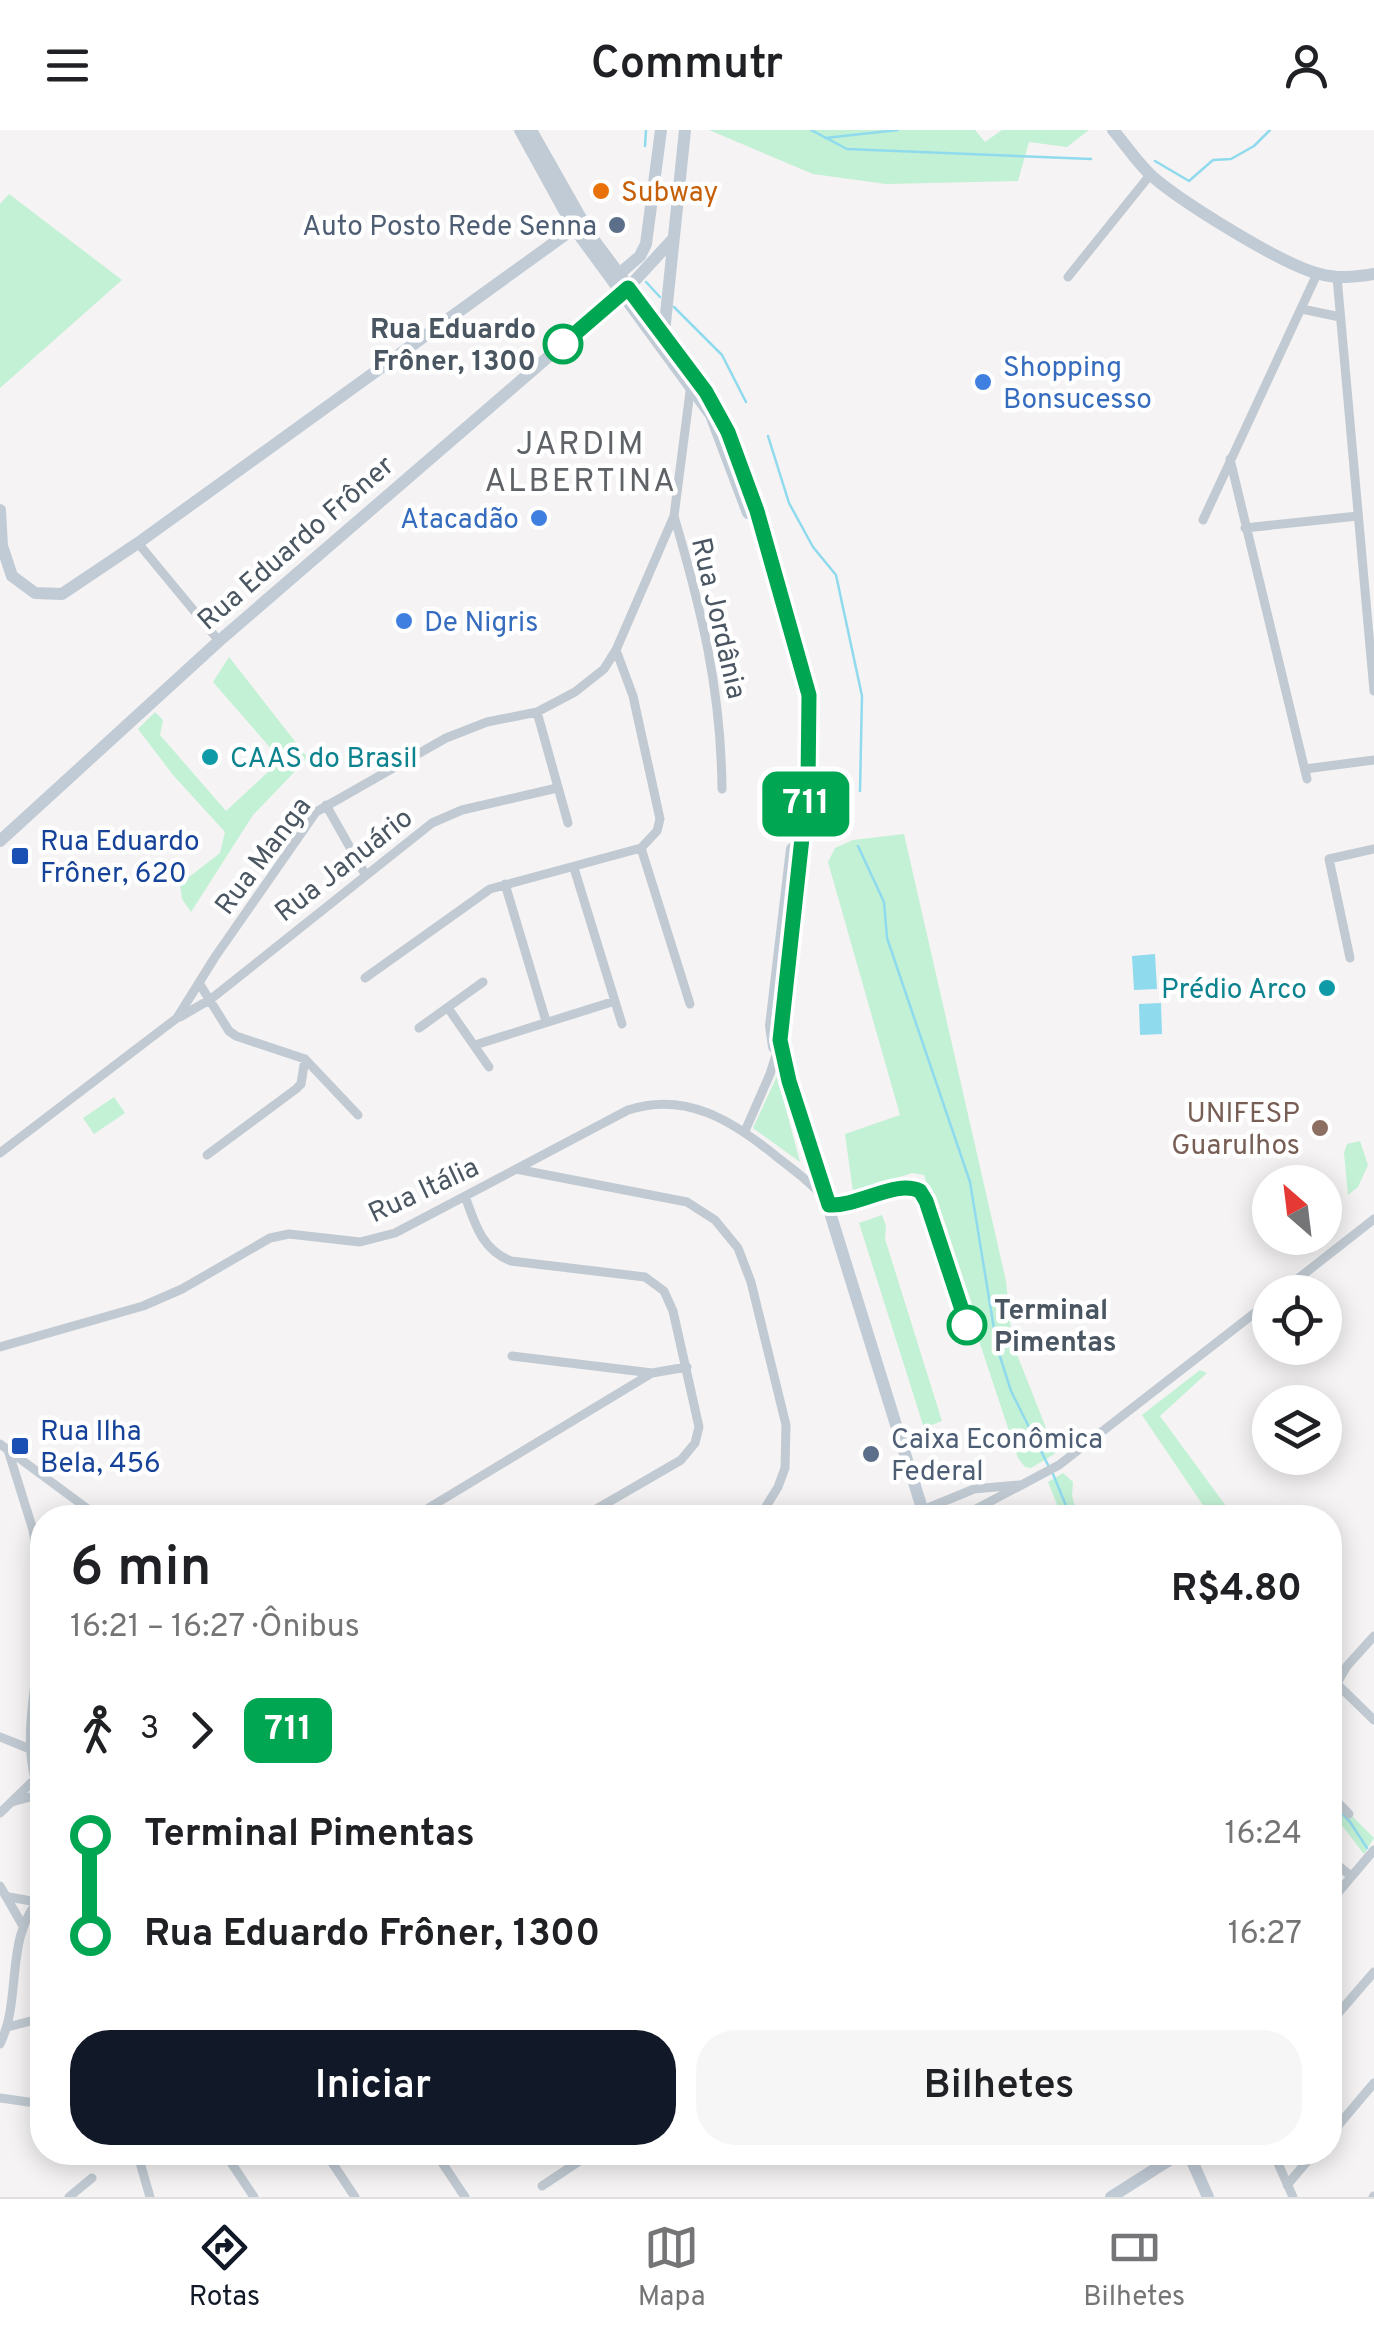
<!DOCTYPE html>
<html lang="pt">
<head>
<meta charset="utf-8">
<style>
	:root { --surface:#fff; --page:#f6f6f6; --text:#202124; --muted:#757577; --line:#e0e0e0; --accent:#111827 }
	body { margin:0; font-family:Overpass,sans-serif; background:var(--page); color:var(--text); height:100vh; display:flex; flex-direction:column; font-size:38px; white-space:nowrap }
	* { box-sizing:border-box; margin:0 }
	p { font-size:32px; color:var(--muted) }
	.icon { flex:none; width:55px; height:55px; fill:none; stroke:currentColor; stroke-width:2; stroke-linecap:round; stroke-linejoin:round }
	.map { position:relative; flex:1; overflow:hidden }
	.side { position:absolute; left:30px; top:1375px; width:1312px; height:660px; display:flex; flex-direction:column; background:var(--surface); border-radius:40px; box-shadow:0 5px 25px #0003 }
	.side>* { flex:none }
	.badge { padding:0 20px; border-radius:15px; font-size:35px; line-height:65px }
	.needle { width:65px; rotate:332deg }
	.fabs { position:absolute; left:1252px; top:1035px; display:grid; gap:20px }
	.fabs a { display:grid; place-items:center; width:90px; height:90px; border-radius:50%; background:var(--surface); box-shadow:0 5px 25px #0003; font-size:50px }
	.map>.badge { position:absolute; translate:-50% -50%; box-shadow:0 0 0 5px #fff }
	.legs { display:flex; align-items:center; gap:15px; height:110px; padding:0 40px; font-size:32px }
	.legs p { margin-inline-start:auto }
	.head { display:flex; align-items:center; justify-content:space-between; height:170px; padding:0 40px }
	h1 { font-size:55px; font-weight:600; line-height:75px }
	.cta { display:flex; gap:20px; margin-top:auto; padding:20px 40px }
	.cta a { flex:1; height:115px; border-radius:40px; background:var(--accent); color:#fff; font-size:40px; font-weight:600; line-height:115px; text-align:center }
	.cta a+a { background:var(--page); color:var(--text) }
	ul { padding:0 40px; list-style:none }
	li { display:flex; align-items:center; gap:35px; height:100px; font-size:38px }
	li i { display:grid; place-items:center; width:15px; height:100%; margin:0 12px; background:currentColor }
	li i::after { content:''; width:25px; height:25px; margin:-12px; border:8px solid; border-radius:50%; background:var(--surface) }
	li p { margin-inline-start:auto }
	li:first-child i { background:linear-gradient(#0000 50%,currentColor 0) }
	li:last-child i { background:linear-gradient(currentColor 50%,#0000 0) }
	header { display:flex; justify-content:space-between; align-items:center; height:130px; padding:0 40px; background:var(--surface); font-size:45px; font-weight:600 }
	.menu { display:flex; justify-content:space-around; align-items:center; height:140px; border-top:2px solid var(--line); background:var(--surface); font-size:28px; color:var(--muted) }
	.menu a { display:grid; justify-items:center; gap:5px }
	.menu .current { color:var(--accent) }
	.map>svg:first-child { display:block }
	.green { fill:#c3f1d5 }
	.water { fill:#90daee }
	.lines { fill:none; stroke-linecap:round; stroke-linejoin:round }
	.stream { stroke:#90daee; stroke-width:2.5 }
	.street { stroke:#c1cad2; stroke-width:9 }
	.secondary { stroke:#c1cbd6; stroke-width:12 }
	.line-1-casing { stroke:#fff; stroke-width:22 }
	.line-1 { stroke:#00a651; stroke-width:15 }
	.food-dot { fill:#e8710a; stroke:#fff; stroke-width:4 }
	.service-dot { fill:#5c6f8a; stroke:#fff; stroke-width:4 }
	.stop-1-dot { fill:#fff; stroke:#00a651; stroke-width:5 }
	.shop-dot { fill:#3f7fe0; stroke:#fff; stroke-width:4 }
	.culture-dot { fill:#0f9aa8; stroke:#fff; stroke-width:4 }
	.transit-dot { fill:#1a4fb4; stroke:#fff; stroke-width:4 }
	.education-dot { fill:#8d6e63; stroke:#fff; stroke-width:4 }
	.labels { text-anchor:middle; stroke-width:9; stroke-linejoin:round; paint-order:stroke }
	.food-label { font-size:28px; fill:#c56008; stroke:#fff; text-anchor:start }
	.service-label { font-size:28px; fill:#4e5e75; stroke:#fff; text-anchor:end }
	.stop-label { font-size:28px; font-weight:bold; fill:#4a5661; stroke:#fff; text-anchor:end }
	.shop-label { font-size:28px; fill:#366cbe; stroke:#fff; text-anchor:start }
	.street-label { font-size:28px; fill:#4a5661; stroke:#fff }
	.culture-label { font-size:28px; fill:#0d838f; stroke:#fff; text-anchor:start }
	.transit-label { font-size:28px; fill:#164399; stroke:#fff; text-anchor:start }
	.education-label { font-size:28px; fill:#785e54; stroke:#fff; text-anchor:end }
	.quarter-label { font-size:32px; letter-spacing:2.5px; fill:#5f6368; stroke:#fff }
</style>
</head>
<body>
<header><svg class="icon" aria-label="menu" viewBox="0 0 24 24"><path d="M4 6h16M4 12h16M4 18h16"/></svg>Commutr<svg class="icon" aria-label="person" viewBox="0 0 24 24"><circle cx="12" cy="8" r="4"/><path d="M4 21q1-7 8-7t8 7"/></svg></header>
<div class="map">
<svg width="1374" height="2067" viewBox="0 0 1374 2067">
	<rect width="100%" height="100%" fill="#f5f3f3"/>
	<!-- green -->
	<path class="green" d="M709,0H975L985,12L1002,0H1089L1067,17L1029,12L1018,51L886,54L813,44Z
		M9,64L122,150L0,258V74Z
		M229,527L308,628L253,685L191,782L182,769L180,754L220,723L225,702L173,645L138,599L155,582L163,590L160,605L226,681L281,630L213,552Z
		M904,704L1006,1151L1012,1212L1056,1323L1031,1338L1025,1337L1018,1328L924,1045L912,1043L853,1062L845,1004L900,985L828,732L835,718L853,710Z
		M777,946L800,1032L753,998Z
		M114,967L125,983L94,1004L83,988Z
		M1360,1011L1368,1035L1358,1057L1348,1065L1344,1023L1347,1014Z
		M882,1085L886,1096L885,1109L942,1291L924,1298L859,1093Z
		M1200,1240L1207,1243L1160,1286L1234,1387H1211L1142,1285Z
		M1063,1343L1073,1352L1072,1366L1078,1387H1062L1048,1352Z
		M1330,1664L1374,1708L1364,1724L1330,1680Z"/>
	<!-- water -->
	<path class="water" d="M1155,824L1157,859L1134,860L1132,826Z
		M1161,873L1162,904L1140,905L1139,874Z"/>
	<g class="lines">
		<!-- stream -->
		<path class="stream" d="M811,0L847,19L1091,29
			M825,8L898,0
			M645,16L646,0
			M1155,31L1189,51L1213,30L1231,29L1254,16L1270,0
			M646,152L660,167
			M674,177L722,225L746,272
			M768,306L789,373L813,417L836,445L862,566L860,661
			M858,716L884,772L887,808L970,1052L997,1217L1011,1261L1049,1337
			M1053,1344L1071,1388
			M1330,1671L1350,1692L1367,1718"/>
		<!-- street -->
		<path class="street" d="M1068,147L1150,45
			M1337,147L1374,561
			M1302,179L1340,187
			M1230,329L1307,649
			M674,386C702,482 721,559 722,659
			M1203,390L1317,144
			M1245,398L1358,386
			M138,413L219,511
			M537,582L568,693
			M1305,639L1374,630
			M326,675L365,744
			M641,718L690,874
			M574,738L622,894
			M505,754L546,891
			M1350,828L1329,729L1374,719
			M365,848L490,759L641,718L657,701L660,689L633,566L616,520
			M199,853L229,901L236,906L305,929L358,985
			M448,878L489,937
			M180,887L211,869L432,693L462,680L557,658
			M419,898L483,852
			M475,915L615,871
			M745,1001L770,944L780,913
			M0,1023L177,888L215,827L316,682L446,608L487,592L537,582L575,562L604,539L616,520L674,386L691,254
			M207,1025L296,959L301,954L305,929
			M516,1039L687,1072L715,1090L738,1118L751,1152L786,1295L785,1338L778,1357L759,1388
			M465,1066C475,1094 482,1120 511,1131L645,1147L664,1161L673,1181L699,1297L695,1313L681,1330L581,1388
			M1281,1162L1374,1089
			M0,1217L143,1176L182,1159L270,1108L289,1104L360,1112L395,1103L628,980C686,961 733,991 777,1027C794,1040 810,1052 824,1068
			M512,1226L652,1243L687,1237
			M0,1314L100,1388
			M8,1320L33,1400L42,1456
			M923,1380L974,1359L1019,1355
			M412,1388L652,1243
			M959,1388L1059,1335L1270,1171
			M42,1497C38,1547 18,1622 42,1667
			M1337,1554L1374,1590
			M1330,1565L1347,1536L1374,1506
			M0,1607L30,1619H42
			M1330,1664L1349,1684
			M12,1672L30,1667L42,1673
			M0,1683L34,1650
			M1330,1729L1351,1746
			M0,1756L23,1796
			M9,1767L37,1772
			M1330,1772L1374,1720
			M1330,1893L1374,1842
			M8,1897L42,1888
			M0,1914C23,1867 3,1808 42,1766
			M0,1968L42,1974
			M1330,2005L1374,1953
			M137,2022L150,2067
			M224,2022L254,2067
			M325,2022L355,2067
			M435,2022L465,2067
			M1273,2022L1293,2067
			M1287,2055L1315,2022
			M542,2056L593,2022
			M69,2067L92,2048
			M1373,2067L1374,2066"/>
		<!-- secondary -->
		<path class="secondary" d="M520,0L574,98L711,285L748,383
			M531,0L591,106L692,242L721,286L741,332L800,526L809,565V649L781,910L789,951L925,1388
			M1113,0C1126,15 1138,34 1153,47C1182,72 1284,136 1320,144C1338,149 1356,147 1374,144
			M618,145L640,126L646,114L661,0
			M664,203L685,0
			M0,380L2,416L12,446L35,463L62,464L138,413L580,94
			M804,693L826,673L824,665L808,653
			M0,711L219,511L628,158L673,109
			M774,917L771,896L792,719
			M1188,2022L1208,2067
			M1111,2067L1182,2022"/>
	</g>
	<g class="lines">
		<!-- line-1 casing -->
		<g class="line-1-casing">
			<path id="line-1" d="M563,214L628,158L706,262L728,302L757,381L809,565L808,653L780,910L789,951L829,1075C858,1077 896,1049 920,1061L926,1071L967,1195"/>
		</g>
		<!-- line-1 -->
		<use href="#line-1" class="line-1"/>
	</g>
	<!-- markers -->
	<circle class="food-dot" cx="601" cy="61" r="10"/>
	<g class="service-dot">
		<circle cx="617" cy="95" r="10"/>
		<circle cx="871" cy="1324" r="10"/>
	</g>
	<g class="stop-1-dot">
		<circle cx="563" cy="214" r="18"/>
		<circle cx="967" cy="1195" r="18"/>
	</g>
	<g class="shop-dot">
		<circle cx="983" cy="252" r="10"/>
		<circle cx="539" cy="388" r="10"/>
		<circle cx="404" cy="491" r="10"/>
	</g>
	<g class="culture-dot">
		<circle cx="210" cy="627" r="10"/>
		<circle cx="1327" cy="858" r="10"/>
	</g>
	<g class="transit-dot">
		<rect x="10" y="716" width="20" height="20" rx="5"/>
		<rect x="10" y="1306" width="20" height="20" rx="5"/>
	</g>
	<circle class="education-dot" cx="1320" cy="998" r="10"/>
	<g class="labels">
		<!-- food labels -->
		<g class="food-label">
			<text x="621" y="71">Subway</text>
		</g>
		<!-- service labels -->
		<g class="service-label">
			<text x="597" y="105">Auto Posto Rede Senna</text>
			<text x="891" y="1318" text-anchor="start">Caixa Econômica<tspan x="891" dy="32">Federal</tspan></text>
		</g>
		<!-- stop labels -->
		<g class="stop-label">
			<text x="536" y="208">Rua Eduardo<tspan x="536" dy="32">Frôner, 1300</tspan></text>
			<text x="994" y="1189" text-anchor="start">Terminal<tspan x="994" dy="32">Pimentas</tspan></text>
		</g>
		<!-- shop labels -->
		<g class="shop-label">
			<text x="1003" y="246">Shopping<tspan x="1003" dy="32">Bonsucesso</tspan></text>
			<text x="519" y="398" text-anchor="end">Atacadão</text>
			<text x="424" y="501">De Nigris</text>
		</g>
		<!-- street labels -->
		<g class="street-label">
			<text transform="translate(295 412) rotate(-41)" y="10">Rua Eduardo Frôner</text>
			<text transform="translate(720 488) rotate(77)" y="10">Rua Jordânia</text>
			<text transform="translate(262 725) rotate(-53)" y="10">Rua Manga</text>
			<text transform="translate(343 734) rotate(-38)" y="10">Rua Januário</text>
			<text transform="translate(423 1059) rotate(-25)" y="10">Rua Itália</text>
		</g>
		<!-- culture labels -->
		<g class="culture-label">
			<text x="230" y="637">CAAS do Brasil</text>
			<text x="1307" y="868" text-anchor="end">Prédio Arco</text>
		</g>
		<!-- transit labels -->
		<g class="transit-label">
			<text x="40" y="720">Rua Eduardo<tspan x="40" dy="32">Frôner, 620</tspan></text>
			<text x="40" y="1310">Rua Ilha<tspan x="40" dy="32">Bela, 456</tspan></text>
		</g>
		<!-- education labels -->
		<g class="education-label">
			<text x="1300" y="992">UNIFESP<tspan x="1300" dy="32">Guarulhos</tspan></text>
		</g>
		<!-- quarter labels -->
		<g class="quarter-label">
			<text x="581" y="324">JARDIM<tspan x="581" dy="37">ALBERTINA</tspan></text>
		</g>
	</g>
</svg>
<div class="fabs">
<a><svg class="needle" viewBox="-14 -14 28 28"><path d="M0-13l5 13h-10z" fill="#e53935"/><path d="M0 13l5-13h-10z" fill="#757577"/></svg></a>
<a><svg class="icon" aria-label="locate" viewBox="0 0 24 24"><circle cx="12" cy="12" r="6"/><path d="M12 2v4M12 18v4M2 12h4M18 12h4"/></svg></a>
<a><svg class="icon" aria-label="layers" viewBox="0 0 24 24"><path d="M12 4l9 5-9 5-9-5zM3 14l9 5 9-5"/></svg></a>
</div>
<b class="badge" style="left:806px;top:674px;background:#00a651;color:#fff">711</b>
<section class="side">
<div class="head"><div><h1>6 min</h1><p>16:21 – 16:27 · Ônibus</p></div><b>R$4.80</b></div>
<div class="legs"><svg class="icon" aria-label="walk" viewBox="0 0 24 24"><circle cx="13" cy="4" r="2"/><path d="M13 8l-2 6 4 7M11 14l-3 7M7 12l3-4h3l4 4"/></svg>3<svg class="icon" aria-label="forward" viewBox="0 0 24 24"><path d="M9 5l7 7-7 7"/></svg><b class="badge" style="background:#00a651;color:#fff">711</b></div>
<ul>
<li><i style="color:#00a651"></i><b>Terminal Pimentas</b><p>16:24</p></li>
<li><i style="color:#00a651"></i><b>Rua Eduardo Frôner, 1300</b><p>16:27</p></li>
</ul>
<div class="cta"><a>Iniciar</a><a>Bilhetes</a></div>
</section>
</div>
<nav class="menu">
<a class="current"><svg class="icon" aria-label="directions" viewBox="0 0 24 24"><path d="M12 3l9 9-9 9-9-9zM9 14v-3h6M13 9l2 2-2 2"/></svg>Rotas</a>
<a><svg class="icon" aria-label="map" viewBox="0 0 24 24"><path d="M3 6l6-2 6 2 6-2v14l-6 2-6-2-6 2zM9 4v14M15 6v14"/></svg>Mapa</a>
<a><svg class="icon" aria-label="tickets" viewBox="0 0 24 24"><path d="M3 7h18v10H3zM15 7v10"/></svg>Bilhetes</a>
</nav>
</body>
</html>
